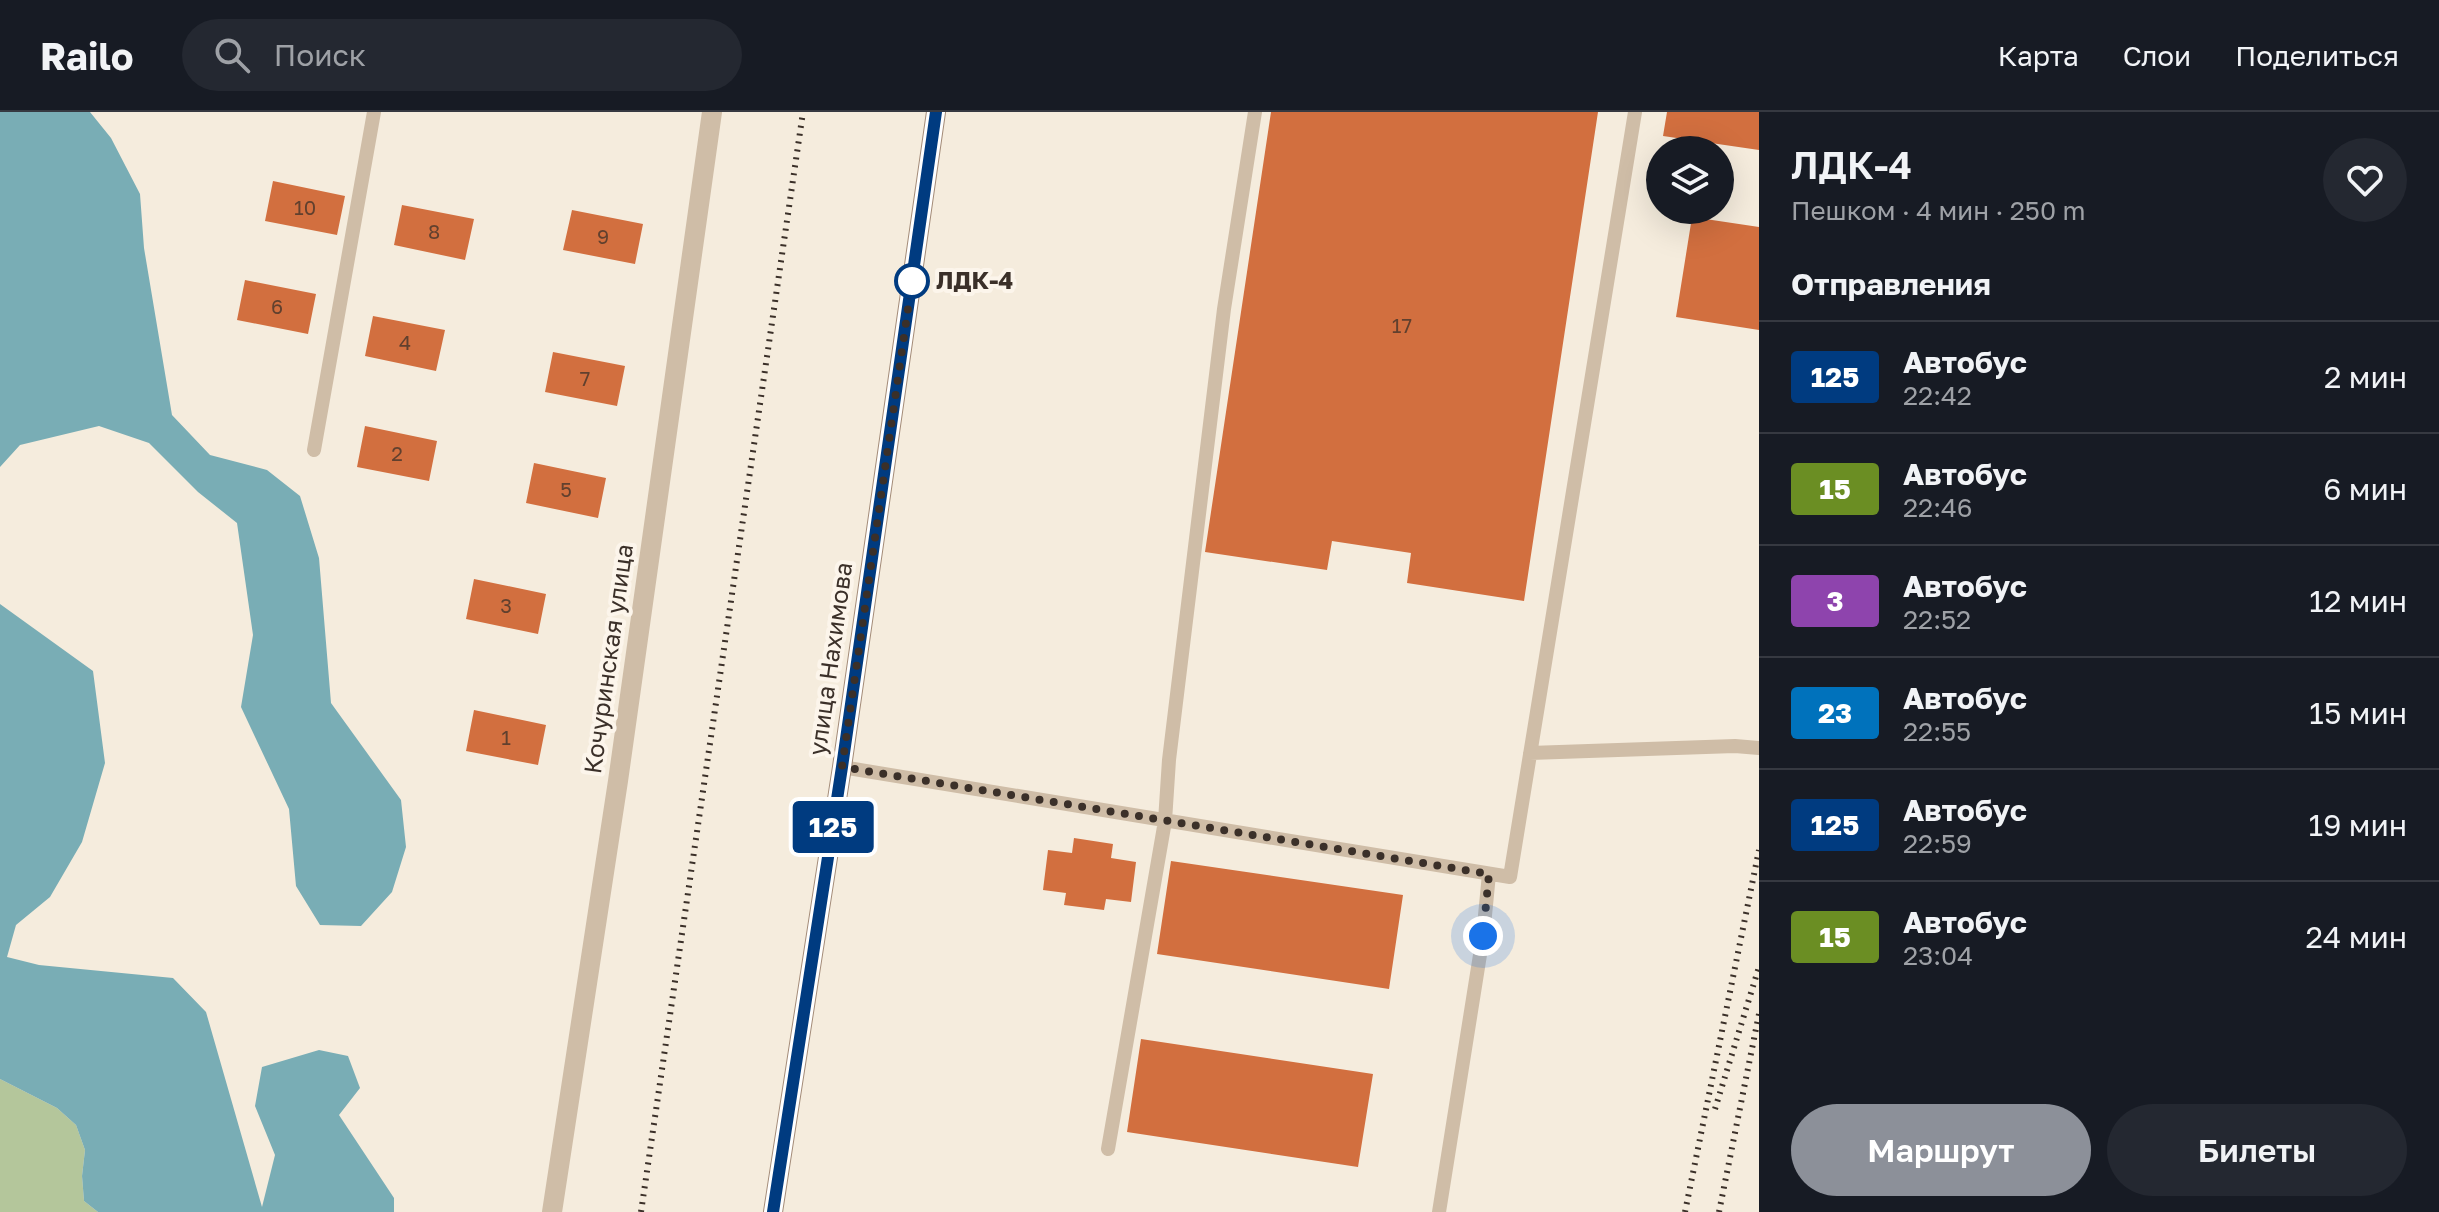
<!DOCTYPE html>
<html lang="ru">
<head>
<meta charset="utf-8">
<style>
	:root { --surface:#171b24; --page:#242831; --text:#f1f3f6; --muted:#9ea1a6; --line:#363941; --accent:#8c9099 }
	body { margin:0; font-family:"Golos Text",sans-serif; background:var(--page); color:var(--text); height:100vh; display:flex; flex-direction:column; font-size:30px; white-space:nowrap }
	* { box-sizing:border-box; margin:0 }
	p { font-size:26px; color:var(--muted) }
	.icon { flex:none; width:44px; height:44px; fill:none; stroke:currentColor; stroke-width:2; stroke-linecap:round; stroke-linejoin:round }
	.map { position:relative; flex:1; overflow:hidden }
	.side { display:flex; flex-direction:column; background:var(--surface); width:680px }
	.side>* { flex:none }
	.badge { padding:0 16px; border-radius:6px; font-size:28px; line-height:52px }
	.fabs { position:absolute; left:1646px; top:24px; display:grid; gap:16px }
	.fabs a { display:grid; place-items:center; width:88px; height:88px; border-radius:50%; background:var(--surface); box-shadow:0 8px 32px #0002; font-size:40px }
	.you { position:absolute; width:40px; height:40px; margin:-20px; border:6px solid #fff; border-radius:50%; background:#1a73e8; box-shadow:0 0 0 12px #1a73e833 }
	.map>.badge { position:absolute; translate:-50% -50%; box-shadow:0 0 0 4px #fff }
	h2 { padding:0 32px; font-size:30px; line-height:72px }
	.round { display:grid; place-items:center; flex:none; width:84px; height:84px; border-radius:42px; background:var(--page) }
	.overview { display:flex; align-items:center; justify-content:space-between; height:136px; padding:0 32px }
	h1 { font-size:38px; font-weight:600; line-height:60px }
	.primary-button { display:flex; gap:16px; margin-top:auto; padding:16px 32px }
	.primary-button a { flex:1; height:92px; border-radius:48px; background:var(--accent); color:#fff; font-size:32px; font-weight:600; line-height:92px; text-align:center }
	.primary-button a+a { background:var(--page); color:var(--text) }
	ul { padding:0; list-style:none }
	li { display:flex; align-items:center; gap:24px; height:112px; padding:0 32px; border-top:2px solid var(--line) }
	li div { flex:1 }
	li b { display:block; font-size:30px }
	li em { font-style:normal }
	li .badge { min-width:88px; font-weight:700; text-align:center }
	header { display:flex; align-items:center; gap:48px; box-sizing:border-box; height:112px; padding:0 40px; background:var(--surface); border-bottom:2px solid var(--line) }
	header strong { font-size:38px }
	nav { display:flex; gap:44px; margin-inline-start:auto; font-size:28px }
	.search { width:560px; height:72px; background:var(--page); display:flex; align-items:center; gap:20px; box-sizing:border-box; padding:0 28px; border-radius:44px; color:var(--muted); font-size:30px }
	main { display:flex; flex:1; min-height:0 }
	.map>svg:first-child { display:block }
	.green { fill:#b4c69b }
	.water { fill:#79adb5 }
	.building { fill:#d26f3f }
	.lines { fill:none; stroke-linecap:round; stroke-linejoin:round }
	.lane { stroke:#cfbda7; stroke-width:14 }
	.street { stroke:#cfbda7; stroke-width:20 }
	.secondary { stroke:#a38b78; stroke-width:20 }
	.rail { stroke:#3b3029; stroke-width:6; stroke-dasharray:2 6; stroke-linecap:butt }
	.line-casing { stroke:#fff; stroke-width:18 }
	.line { stroke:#003b80; stroke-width:12 }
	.walk { stroke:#3b3029; stroke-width:8; stroke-dasharray:0 14.4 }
	.stop-dot { fill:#fff; stroke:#003b80; stroke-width:4 }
	.labels { text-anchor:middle; stroke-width:8; stroke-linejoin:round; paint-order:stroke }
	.number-label { font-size:20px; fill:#61402e }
	.stop-label { font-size:24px; font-weight:bold; fill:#3b3029; stroke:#fcf5eb; text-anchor:start }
	.street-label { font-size:24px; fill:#3b3029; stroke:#fcf5eb }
</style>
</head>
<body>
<header>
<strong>Railo</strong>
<div class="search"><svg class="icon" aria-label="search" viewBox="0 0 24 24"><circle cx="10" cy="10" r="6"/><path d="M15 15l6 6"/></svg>Поиск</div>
<nav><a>Карта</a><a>Слои</a><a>Поделиться</a></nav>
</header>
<main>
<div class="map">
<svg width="1759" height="1100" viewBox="0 0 1759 1100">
	<rect width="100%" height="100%" fill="#f5ecdd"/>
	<!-- green -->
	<path class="green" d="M0,967L57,996L76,1013L85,1038L82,1064L84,1089L98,1100H0Z"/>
	<!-- water -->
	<path class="water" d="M0,0H90L111,26L140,82L144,136L172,303L210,343L267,358L300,384L319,446L331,591L401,688L406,735L392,780L361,814L320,813L296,774L289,697L241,595L253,523L237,411L198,380L149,331L99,314L20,333L0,355Z
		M0,492L93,559L105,651L82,730L50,785L16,813L7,845L39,853L173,866L206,900L262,1095L275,1043L255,994L262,955L319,938L348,944L360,976L339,1003L394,1086V1100H98L84,1089L82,1064L85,1038L76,1013L57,996L0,967Z"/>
	<!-- building -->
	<path class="building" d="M1271,0H1598L1524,489L1407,471L1411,441L1332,429L1327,458L1205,440Z
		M1667,0H1759V38L1663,24Z
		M273,69L345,84L337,123L265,109Z
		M402,93L474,107L465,148L394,133Z
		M572,98L643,112L635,152L563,138Z
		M1692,105L1759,115V218L1676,205Z
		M245,168L316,182L308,222L237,208Z
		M373,204L445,218L436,259L365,244Z
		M553,240L625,254L617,294L545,280Z
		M365,314L437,329L429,369L357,355Z
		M534,351L606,366L598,406L526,391Z
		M474,467L546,482L538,522L466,507Z
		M474,598L546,613L538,653L466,639Z
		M1074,726L1113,732L1111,746L1136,750L1131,790L1106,787L1104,798L1064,793L1066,781L1043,778L1048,738L1072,741Z
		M1171,749L1403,783L1389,877L1157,842Z
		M1141,927L1373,962L1358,1055L1127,1020Z"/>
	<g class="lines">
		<!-- lane -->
		<path class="lane" d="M314,338L374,0
			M1530,641L1735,634L1759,636
			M842,655L1510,765L1635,0
			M1108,1037L1165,709L1169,648L1224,197L1255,0
			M1439,1100L1483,824L1489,762"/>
		<!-- street -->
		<path class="street" d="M552,1100L618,669L712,0"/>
		<!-- secondary -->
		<path class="secondary" d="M773,1100L842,655L936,0"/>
		<!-- rail -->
		<path class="rail" d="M1715,997L1759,855
			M641,1100L803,0
			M1685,1100L1759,738
			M1719,1100L1759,902"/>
	</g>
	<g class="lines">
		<!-- line casing -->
		<g class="line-casing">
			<path id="line" d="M773,1100L842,655L936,0"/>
		</g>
		<!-- line -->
		<use href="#line" class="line"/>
		<!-- walk -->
		<path class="walk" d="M912,169L842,655L1489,762L1483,824"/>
	</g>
	<!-- markers -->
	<circle class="stop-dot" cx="912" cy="169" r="16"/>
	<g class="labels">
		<!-- number labels -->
		<g class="number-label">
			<text x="305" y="103">10</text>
			<text x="434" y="127">8</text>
			<text x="603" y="132">9</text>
			<text x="277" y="202">6</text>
			<text x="1402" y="221">17</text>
			<text x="405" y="238">4</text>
			<text x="585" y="274">7</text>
			<text x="397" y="349">2</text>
			<text x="566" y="385">5</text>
			<text x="506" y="501">3</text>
			<text x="506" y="633">1</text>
		</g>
		<!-- stop labels -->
		<g class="stop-label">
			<text x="936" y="177">ЛДК-4</text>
		</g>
		<!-- street labels -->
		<g class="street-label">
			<text transform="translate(609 547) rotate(-82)" y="8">Кочуринская улица</text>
			<text transform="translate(831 547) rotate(-82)" y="8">улица Нахимова</text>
		</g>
	</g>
</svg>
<div class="fabs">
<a><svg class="icon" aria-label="layers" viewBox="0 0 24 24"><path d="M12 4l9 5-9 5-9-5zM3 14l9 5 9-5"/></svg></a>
</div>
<div class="you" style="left:1483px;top:824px"></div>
<b class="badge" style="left:833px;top:715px;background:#003b80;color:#fff">125</b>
</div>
<section class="side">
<div class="overview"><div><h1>ЛДК-4</h1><p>Пешком · 4 мин · 250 m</p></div><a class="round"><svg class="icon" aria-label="heart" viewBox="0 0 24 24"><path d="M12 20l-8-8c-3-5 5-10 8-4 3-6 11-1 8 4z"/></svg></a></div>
<h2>Отправления</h2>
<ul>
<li><span class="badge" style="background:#003b80;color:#fff">125</span><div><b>Автобус</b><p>22:42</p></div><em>2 мин</em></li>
<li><span class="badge" style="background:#6b8e23;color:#fff">15</span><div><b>Автобус</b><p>22:46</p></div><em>6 мин</em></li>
<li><span class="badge" style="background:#8e44ad;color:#fff">3</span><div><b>Автобус</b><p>22:52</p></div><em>12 мин</em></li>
<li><span class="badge" style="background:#0072bc;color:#fff">23</span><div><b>Автобус</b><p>22:55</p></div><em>15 мин</em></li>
<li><span class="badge" style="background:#003b80;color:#fff">125</span><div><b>Автобус</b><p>22:59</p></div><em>19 мин</em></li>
<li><span class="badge" style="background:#6b8e23;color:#fff">15</span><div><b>Автобус</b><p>23:04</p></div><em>24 мин</em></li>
</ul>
<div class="primary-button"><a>Маршрут</a><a>Билеты</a></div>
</section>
</main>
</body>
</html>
